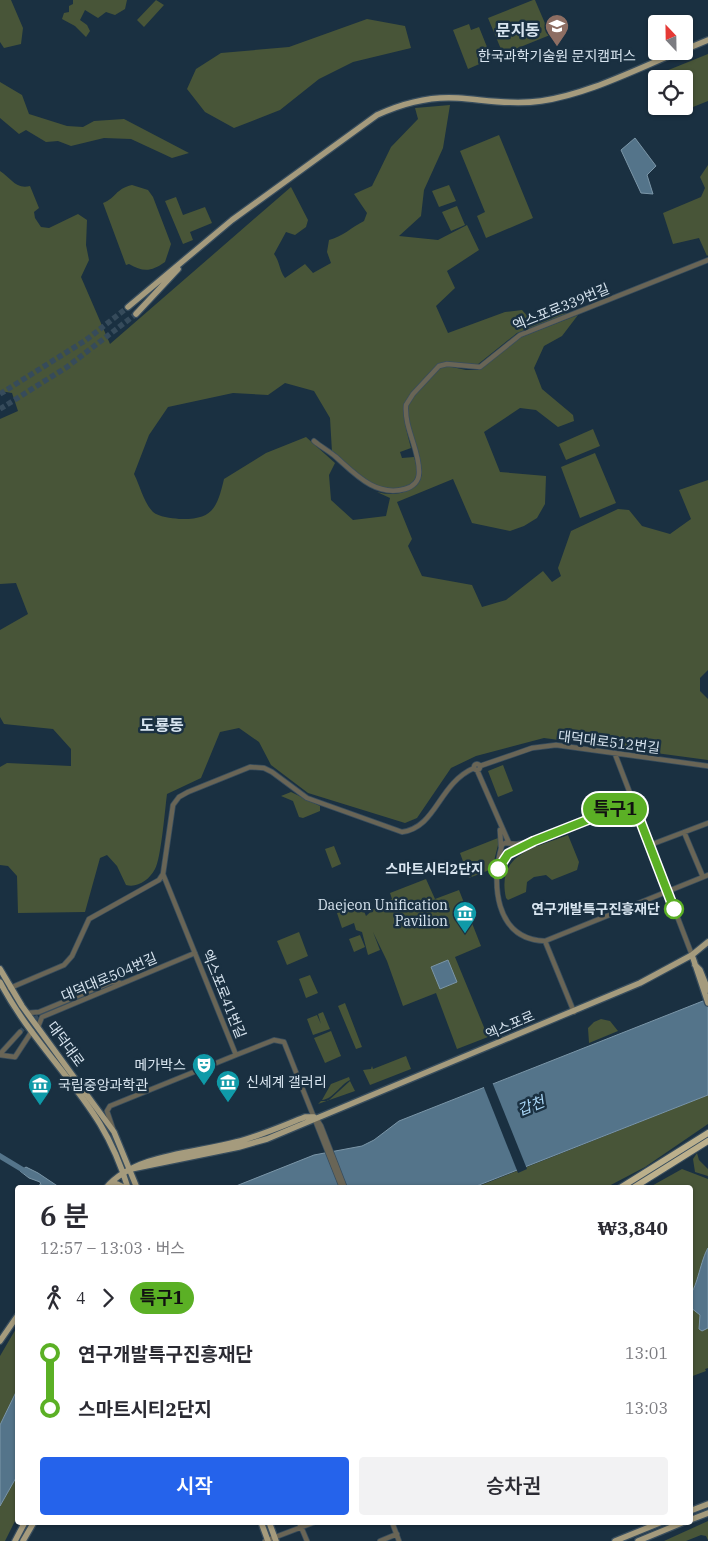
<!DOCTYPE html>
<html lang="ko">
<head>
<meta charset="utf-8">
<style>
	:root { --surface:#fff; --page:#f2f2f3; --text:#2b2b33; --muted:#7c7c81; --accent:#2563eb }
	body { margin:0; font-family:"IBM Plex Serif","Noto Sans KR",serif; background:var(--page); color:var(--text); height:100vh; display:flex; flex-direction:column; font-size:19px; white-space:nowrap }
	* { box-sizing:border-box; margin:0 }
	p { font-size:16px; color:var(--muted) }
	.icon { flex:none; width:28px; height:28px; fill:none; stroke:currentColor; stroke-width:2; stroke-linecap:round; stroke-linejoin:round }
	.map { position:relative; flex:1; overflow:hidden }
	.panel { position:absolute; left:15px; top:1185px; width:678px; height:340px; display:flex; flex-direction:column; background:var(--surface); border-radius:5px; box-shadow:0 1px 4px #0004 }
	.panel>* { flex:none }
	.badge { padding:0 10px; border-radius:16px; font-size:18px; line-height:32px }
	.needle { width:32px; rotate:338deg }
	.controls { position:absolute; left:648px; top:15px; display:grid; gap:10px }
	.controls a { display:grid; place-items:center; width:45px; height:45px; border-radius:5px; background:var(--surface); box-shadow:0 1px 4px #0004; font-size:25px }
	.map>.badge { position:absolute; translate:-50% -50%; box-shadow:0 0 0 2px #fff }
	.legs { display:flex; align-items:center; gap:8px; height:55px; padding:0 25px; font-size:16px }
	.legs p { margin-inline-start:auto }
	.head { display:flex; align-items:center; justify-content:space-between; height:85px; padding:0 25px }
	h1 { font-size:28px; font-weight:600; line-height:38px }
	.cta { display:flex; gap:10px; margin-top:auto; padding:10px 25px }
	.cta a { flex:1; height:58px; border-radius:5px; background:var(--accent); color:#fff; font-size:20px; font-weight:600; line-height:58px; text-align:center }
	.cta a+a { background:var(--page); color:var(--text) }
	ul { padding:0 25px; list-style:none }
	li { display:flex; align-items:center; gap:18px; height:55px; font-size:19px }
	li i { display:grid; place-items:center; width:8px; height:100%; margin:0 6px; background:currentColor }
	li i::after { content:''; width:12px; height:12px; margin:-6px; border:4px solid; border-radius:50%; background:var(--surface) }
	li p { margin-inline-start:auto }
	li:first-child i { background:linear-gradient(#0000 50%,currentColor 0) }
	li:last-child i { background:linear-gradient(currentColor 50%,#0000 0) }
	.map>svg:first-child { display:block }
	.green { fill:#485538 }
	.water { fill:#54748a; stroke:#7b96a8 }
	.pier { fill:#1a3041 }
	.lines { fill:none; stroke-linecap:round; stroke-linejoin:round }
	.river { stroke:#54748a; stroke-width:5.5 }
	.minor-tunnel { stroke:#364b5b; stroke-width:4.5; stroke-dasharray:4.5 2; stroke-linecap:butt }
	.major-tunnel { stroke:#364b5b; stroke-width:5.5; stroke-dasharray:5.5 3; stroke-linecap:butt }
	.minor-casing { stroke:#384d5d; stroke-width:6 }
	.major-casing { stroke:#384d5d; stroke-width:8 }
	.highway-casing { stroke:#384d5d; stroke-width:8 }
	.minor { stroke:#696556; stroke-width:4.5 }
	.major { stroke:#a59b7d; stroke-width:5.5 }
	.highway { stroke:#bcb08c; stroke-width:6 }
	.line-1-casing { stroke:#fff; stroke-width:11 }
	.line-1 { stroke:#5bb025; stroke-width:8 }
	.stop-1-dot { fill:#fff; stroke:#5bb025; stroke-width:2.5 }
	.labels { text-anchor:middle; stroke-width:5; stroke-linejoin:round; paint-order:stroke }
	.poi-label { font-size:14px; fill:#d7e4ef; stroke:#1a3041; text-anchor:end }
	.street-label { font-size:14px; fill:#d7e4ef; stroke:#1a3041 }
	.stop-label { font-size:14px; font-weight:bold; fill:#d7e4ef; stroke:#1a3041; text-anchor:end }
	.water-label { font-size:15px; font-style:italic; fill:#acd9f9; stroke:#1a3041 }
	.quarter-label { font-size:16px; font-weight:bold; fill:#d7e4ef; stroke:#1a3041 }
</style>
</head>
<body>
<div class="map">
<svg width="708" height="1541" viewBox="0 0 708 1541">
	<rect width="100%" height="100%" fill="#1a3041"/>
	<!-- green -->
	<path class="green" d="M0,0H11L23,28L21,44L4,48L0,42Z
		M73,0H127L125,9L115,15L106,12L98,18L85,10L80,20L87,25L90,31L86,37L75,26L62,19L64,13L69,12V6L73,4Z
		M156,0L164,5L144,27L137,20Z
		M533,0H535L550,35L503,54L488,18Z
		M367,19L405,26L411,48L353,62L319,79L280,110L234,128L205,112L187,89L196,69L221,53L289,47Z
		M469,24L471,30L479,27L491,57L483,60L484,62L468,69L453,30Z
		M708,54V101L678,113L675,106H684V79H664L661,73Z
		M0,82L22,95L29,114L67,126L83,127L94,121L124,119L189,153L172,158L131,139L104,138L71,146L58,141L46,142L26,130L19,134L0,118Z
		M450,105L443,148L424,190L421,216L399,236L438,240L467,225L479,250L447,271L455,288L436,306L448,333L505,312L522,310L529,318L568,313L517,333L477,365C466,366 454,360 443,363C435,365 430,372 425,378C399,406 402,413 411,448L400,452L402,458L414,457C417,467 420,478 409,485C381,502 352,469 332,452L330,418L314,391L285,383L268,395L233,393L168,407L149,435L134,474C140,486 144,503 153,512C159,517 171,518 179,519C212,520 217,509 224,479L266,453L306,437L335,463L329,475L331,500L353,520L386,516L390,498L377,492C395,497 414,493 422,475L409,422L408,407L412,398L437,369L447,366L466,370H478L519,338L578,315L562,336L544,346L534,368L542,389L573,415L574,421L558,427L536,410L520,408L484,432L500,472L546,476L545,504L537,518L524,526L510,531L472,523L453,479L397,502L412,539L408,546L422,576L472,585L482,607L506,600L543,571L552,582L561,576L558,568L571,531L618,509L629,510L642,526L670,534L691,519L679,490L708,480V670L700,678V691L708,699V760L544,738L476,756L451,768L417,818L405,823L308,793L271,765L259,742L239,728L220,732L201,778L167,794C165,809 161,859 155,869C149,880 138,888 126,885L117,866L107,855L100,858L85,912L18,913L17,876L8,866L0,865V767L7,763L71,766V749L53,729L4,724L0,717V630L28,614L16,583L0,584V419L18,411L12,393L0,391V171C10,177 16,190 30,186L39,208L34,212L35,218L41,227L49,228L78,214L87,220L86,245L89,260L81,277L110,344L291,187L308,220L306,227L295,235L286,232L274,254C280,262 279,270 285,278L305,264L313,273L331,263L327,252L329,240C342,237 352,227 364,221L367,213L354,194L372,186L391,147L418,119L415,108Z
		M499,135L533,218L486,238L477,216L485,212L460,151Z
		M708,165V255L707,256L699,238L673,244L663,213L701,197L705,188L700,177Z
		M132,185L148,190L153,197L171,244L165,262C151,272 143,272 129,264L126,265L103,203C116,198 115,189 132,185Z
		M449,185L456,201L439,207L432,191Z
		M176,197L183,215L205,207L212,223L190,232L193,240L183,244L165,201Z
		M457,206L465,225L451,231L442,212Z
		M593,429L600,446L566,460L559,444Z
		M595,453L616,503L580,518L561,467Z
		M503,765L513,791L498,797L488,771Z
		M291,792L320,806V811L303,818L299,817L293,801L281,796Z
		M568,835L579,862L577,870L552,880L546,875L534,877L527,882L526,892L508,900L506,898C496,853 535,848 568,835Z
		M498,838V845L492,869L469,878L460,853Z
		M334,846L341,864L332,868L325,849Z
		M426,879L435,899L459,890L481,946L455,957L488,1037L457,1049L436,993L403,1006L387,961L373,932L380,950L368,955L362,932L356,930L354,923L342,928L337,913L361,904L366,916L377,906L392,899L390,893Z
		M299,932L308,956L287,965L277,941Z
		M360,935L365,947L354,952L349,939Z
		M310,975L318,993L306,998L299,979Z
		M345,1003L362,1047L356,1049L338,1006Z
		M323,1012L330,1029L313,1035L307,1019L317,1015L321,1024L318,1014Z
		M601,1019L610,1021L618,1031L589,1043L588,1028L594,1022Z
		M331,1031L341,1056L325,1063L314,1038Z
		M406,1056L411,1069L370,1085L363,1070L371,1069L372,1066L373,1069Z
		M349,1077L350,1080C340,1085 333,1099 322,1100L331,1084Z
		M350,1081L355,1091L318,1104L321,1101H328Z
		M708,1095V1124L645,1167L607,1187L474,1188Z
		M697,1153L699,1160L708,1169V1176L695,1172L693,1159Z
		M682,1169L708,1179V1368L705,1369L706,1371L690,1377V1188H648Z
		M17,1327V1390L0,1425V1356Z
		M17,1476V1517L5,1541H0V1506Z
		M708,1521V1540L706,1536L701,1535L686,1541H664Z"/>
	<!-- water -->
	<path class="water" d="M635,138L656,166L647,175L653,194L641,193L621,150Z
		M448,960L457,982L440,989L431,967Z
		M708,999V1095L474,1187L231,1188L314,1155L362,1146L374,1140L399,1121Z
		M26,1167L38,1173L59,1187H42L39,1185H41L40,1182L29,1178L20,1171Z
		M708,1248V1328L702,1331L699,1329L700,1315L690,1307V1294C697,1288 701,1259 708,1248Z
		M17,1390V1476L0,1506V1425Z"/>
	<!-- pier -->
	<path class="pier" d="M492,1082L527,1169L518,1173L483,1085Z"/>
	<g class="lines">
		<!-- river -->
		<path class="river" d="M0,1156L28,1173"/>
		<!-- minor-tunnel -->
		<path class="minor-tunnel" d="M20,1032L29,1022L45,1013"/>
		<!-- major-tunnel -->
		<path class="major-tunnel" d="M0,394L86,340L128,307
			M0,409L67,367L136,314"/>
		<!-- minor casing -->
		<g class="minor-casing">
			<path id="minor" d="M314,441C321,447 329,451 336,457C356,475 376,497 405,489C413,487 419,481 419,473C420,450 404,429 406,405L413,394L439,366L447,364L480,367L520,335L708,260
				M615,754L692,955
				M474 767a3 3 0 1 1 6 0a3 3 0 1 1-6 0Z
				M480,766L532,748L556,745L708,766
				M477,770L509,843
				M500,830L501,847
				M684,832L703,877
				M534,841L517,844L505,843L502,845C491,882 494,939 545,941
				M650,845L708,823
				M499,867L507,855L534,841L633,802
				M163,874L236,1055L274,1040L284,1042L342,1188
				M545,941L708,875
				M545,941L574,1012
				M10,988L64,965L72,956L89,919L159,880L163,874L173,805L179,797L188,792L250,767L264,768L272,772L307,798L402,832C437,827 438,784 474,768
				M27,1013L39,1012L112,982L120,983
				M38,1027L42,1017L195,953
				M0,1054L20,1032
				M0,1055L15,1057L32,1031
				M316,1118L321,1126L345,1188
				M113,1129L107,1111L110,1106L236,1055
				M299,1522L307,1541
				M392,1522L399,1541
				M265,1541L315,1522
				M380,1541L397,1534"/>
		</g>
		<!-- major casing -->
		<g class="major-casing">
			<path id="major" d="M684,50L708,40
				M128,307L232,220L377,115C403,103 429,96 458,98C486,100 513,105 541,101C589,94 636,69 681,51
				M136,314L178,269
				M692,955L708,1003
				M695,965L700,970L708,990
				M0,969L22,1006L114,1132L137,1188
				M0,982C27,1034 70,1075 100,1124C112,1144 121,1165 128,1188
				M131,1169L239,1147L267,1139L640,983L692,955L708,942
				M106,1188C134,1154 196,1153 236,1142C260,1136 282,1126 305,1117H314
				M109,1188L117,1184L125,1188
				M0,1341L18,1315
				M690,1511L708,1504
				M690,1520L708,1513
				M261,1522L268,1541
				M269,1522L276,1541
				M15,1541L25,1522
				M23,1541L34,1522
				M615,1541L662,1522
				M638,1541L684,1522"/>
		</g>
		<!-- highway casing -->
		<g class="highway-casing">
			<path id="highway" d="M620,1188L708,1133
				M633,1188L708,1141"/>
		</g>
		<!-- minor -->
		<use href="#minor" class="minor"/>
		<!-- major -->
		<use href="#major" class="major"/>
		<!-- highway -->
		<use href="#highway" class="highway"/>
	</g>
	<g class="lines">
		<!-- line-1 casing -->
		<g class="line-1-casing">
			<path id="line-1" d="M498,869L508,854L534,841L633,802L674,909"/>
		</g>
		<!-- line-1 -->
		<use href="#line-1" class="line-1"/>
	</g>
	<!-- icons -->
	<defs>
		<g id="university-pin" transform="scale(1.25)"><path d="M0 17L-7.5 6A9.5 9.5 0 1 1 7.5 6Z" fill="#8d6e63" stroke="#1a3041"/><path d="M0-5L7-2L0 1L-7-2ZM-4 1L0 2.5L4 1V4Q0 6-4 4Z" fill="#fff"/></g>
		<g id="museum-pin" transform="scale(1.25)"><path d="M0 17L-7.5 6A9.5 9.5 0 1 1 7.5 6Z" fill="#0f9aa8" stroke="#1a3041"/><path d="M0-6L6-3V-2H-6V-3ZM-5-1h2V3h-2ZM-1-1h2V3h-2ZM3-1h2V3H3ZM-6 4H6V6H-6Z" fill="#fff"/></g>
		<g id="theatre-pin" transform="scale(1.25)"><path d="M0 17L-7.5 6A9.5 9.5 0 1 1 7.5 6Z" fill="#0f9aa8" stroke="#1a3041"/><path d="M-5-5.5Q0-4 5-5.5V0Q5 5 0 6Q-5 5-5 0ZM-3.3-2.5H-1v1.5H-3.3ZM1-2.5H3.3v1.5H1ZM-2.8 1Q0 5.5 2.8 1Z" fill="#fff"/></g>
	</defs>
	<g fill-rule="evenodd">
		<use href="#university-pin" x="557" y="26"/>
		<use href="#museum-pin" x="465" y="913"/>
		<use href="#theatre-pin" x="204" y="1065"/>
		<use href="#museum-pin" x="228" y="1082"/>
		<use href="#museum-pin" x="40" y="1085"/>
	</g>
	<!-- markers -->
	<g class="stop-1-dot">
		<circle cx="498" cy="869" r="9"/>
		<circle cx="674" cy="909" r="9"/>
	</g>
	<g class="labels">
		<!-- poi labels -->
		<g class="poi-label">
			<text x="557" y="61" text-anchor="middle">한국과학기술원 문지캠퍼스</text>
			<text x="448" y="910">Daejeon Unification<tspan x="448" dy="16">Pavilion</tspan></text>
			<text x="186" y="1070">메가박스</text>
			<text x="246" y="1087" text-anchor="start">신세계 갤러리</text>
			<text x="58" y="1090" text-anchor="start">국립중앙과학관</text>
		</g>
		<!-- street labels -->
		<g class="street-label">
			<text transform="translate(561 307) rotate(-22)" y="5">엑스포로339번길</text>
			<text transform="translate(609 742) rotate(7)" y="5">대덕대로512번길</text>
			<text transform="translate(109 977) rotate(-23)" y="5">대덕대로504번길</text>
			<text transform="translate(224 994) rotate(68)" y="5">엑스포로41번길</text>
			<text transform="translate(510 1025) rotate(-23)" y="5">엑스포로</text>
			<text transform="translate(66 1044) rotate(54)" y="5">대덕대로</text>
		</g>
		<!-- stop labels -->
		<g class="stop-label">
			<text x="484" y="874">스마트시티2단지</text>
			<text x="660" y="914">연구개발특구진흥재단</text>
		</g>
		<!-- water labels -->
		<g class="water-label">
			<text transform="translate(531 1106) rotate(-22)" y="5">갑천</text>
		</g>
		<!-- quarter labels -->
		<g class="quarter-label">
			<text x="518" y="36">문지동</text>
			<text x="162" y="731">도룡동</text>
		</g>
	</g>
</svg>
<div class="controls">
<a><svg class="needle" viewBox="-14 -14 28 28"><path d="M0-13l5 13h-10z" fill="#e53935"/><path d="M0 13l5-13h-10z" fill="#7c7c81"/></svg></a>
<a><svg class="icon" aria-label="locate" viewBox="0 0 24 24"><circle cx="12" cy="12" r="6"/><path d="M12 2v4M12 18v4M2 12h4M18 12h4"/></svg></a>
</div>
<b class="badge" style="left:615px;top:809px;background:#5bb025;color:#111">특구1</b>
<section class="panel">
<div class="head"><div><h1>6 분</h1><p>12:57 – 13:03 · 버스</p></div><b>₩3,840</b></div>
<div class="legs"><svg class="icon" aria-label="walk" viewBox="0 0 24 24"><circle cx="13" cy="4" r="2"/><path d="M13 8l-2 6 4 7M11 14l-3 7M7 12l3-4h3l4 4"/></svg>4<svg class="icon" aria-label="forward" viewBox="0 0 24 24"><path d="M9 5l7 7-7 7"/></svg><b class="badge" style="background:#5bb025;color:#111">특구1</b></div>
<ul>
<li><i style="color:#5bb025"></i><b>연구개발특구진흥재단</b><p>13:01</p></li>
<li><i style="color:#5bb025"></i><b>스마트시티2단지</b><p>13:03</p></li>
</ul>
<div class="cta"><a>시작</a><a>승차권</a></div>
</section>
</div>
</body>
</html>
